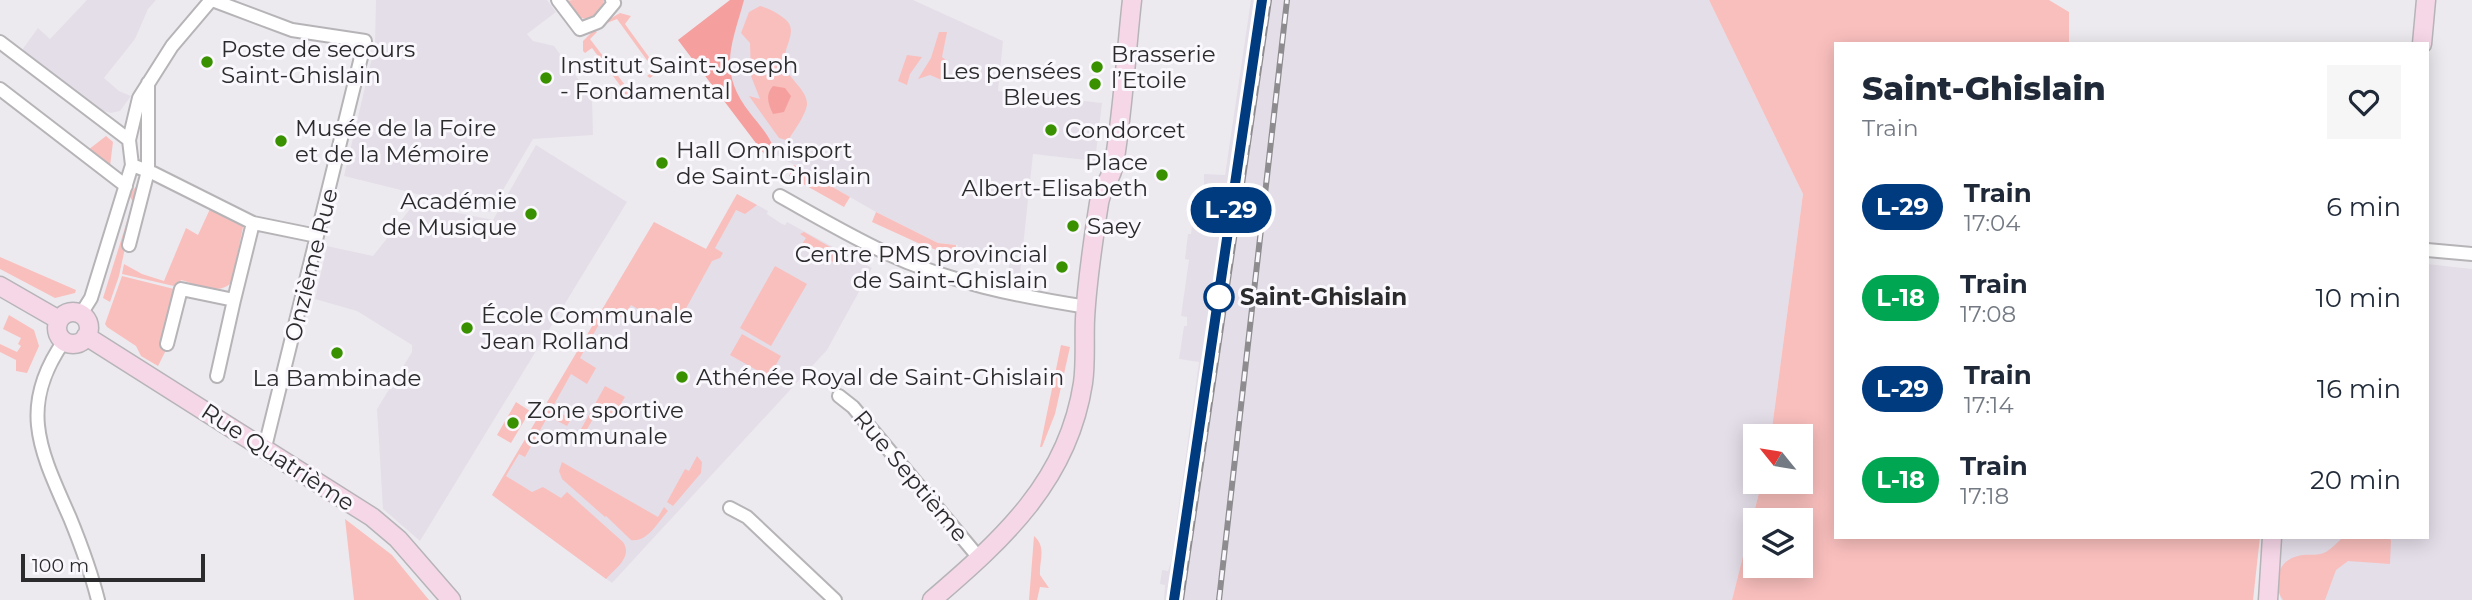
<!DOCTYPE html>
<html lang="en">
<head>
<meta charset="utf-8">
<style>
	:root { --surface:#fff; --page:#f6f6f7; --text:#1f2937; --muted:#747a83 }
	body { margin:0; font-family:Montserrat,sans-serif; background:var(--page); color:var(--text); height:100vh; display:flex; flex-direction:column; font-size:26px; white-space:nowrap }
	* { box-sizing:border-box; margin:0 }
	p { font-size:23px; color:var(--muted) }
	.icon { flex:none; width:38px; height:38px; fill:none; stroke:currentColor; stroke-width:2; stroke-linecap:round; stroke-linejoin:round }
	.map { position:relative; flex:1; overflow:hidden }
	.sheet { position:absolute; left:1834px; top:42px; width:595px; height:497px; display:flex; flex-direction:column; background:var(--surface); border-radius:0px; box-shadow:0 4px 18px #0003 }
	.sheet>* { flex:none }
	.badge { padding:0 14px; border-radius:23px; font-size:24px; line-height:46px }
	.needle { width:46px; rotate:300deg }
	.controls { position:absolute; left:1743px; top:424px; display:grid; gap:14px }
	.controls a { display:grid; place-items:center; width:70px; height:70px; border-radius:0px; background:var(--surface); box-shadow:0 4px 18px #0003; font-size:35px }
	.scale { position:absolute; left:21px; bottom:18px; width:184px; box-sizing:border-box; padding-left:7px; border:4px solid #2b2a2c; border-top:0; font-size:19px; line-height:24px; white-space:nowrap; color:#2b2a2c; -webkit-text-stroke:5px #faf8fc; paint-order:stroke }
	.map>.badge { position:absolute; translate:-50% -50%; box-shadow:0 0 0 4px #fff }
	.round { display:grid; place-items:center; flex:none; width:74px; height:74px; border-radius:0px; background:var(--page) }
	.headline { display:flex; align-items:center; justify-content:space-between; height:119px; padding:0 28px }
	h1 { font-size:33px; font-weight:800; line-height:52px }
	ul { padding:0; list-style:none }
	li { display:flex; align-items:center; gap:21px; height:91px; padding:0 28px }
	li div { flex:1 }
	li b { display:block; font-size:26px }
	li em { font-style:normal }
	li .badge { min-width:77px; font-weight:700; text-align:center }
	.map>svg:first-child { display:block }
	.built { fill:#e4dee9 }
	.green { fill:#f9bfbd; fill-rule:evenodd }
	.forest { fill:#f5a09e }
	.lines { fill:none; stroke-linecap:round; stroke-linejoin:round }
	.street-casing { stroke:#b6b4b7; stroke-width:16 }
	.secondary-casing { stroke:#b6b4b7; stroke-width:21 }
	.street { stroke:#fff; stroke-width:12 }
	.secondary { stroke:#f6d7e8; stroke-width:18 }
	.rail-casing { stroke:#8e8c8f; stroke-width:6 }
	.rail { stroke:#faf8fc; stroke-width:3.5; stroke-dasharray:10; stroke-linecap:butt }
	.line-casing { stroke:#fff; stroke-width:16 }
	.line { stroke:#003b80; stroke-width:10 }
	.poi-dot { fill:#399100; stroke:#faf8fc; stroke-width:2.5 }
	.stop-dot { fill:#fff; stroke:#003b80; stroke-width:3.5 }
	.labels { text-anchor:middle; stroke-width:6; stroke-linejoin:round; paint-order:stroke }
	.poi-label { font-size:23px; fill:#2b2a2c; stroke:#faf8fc; text-anchor:start }
	.street-label { font-size:23px; fill:#2b2a2c; stroke:#faf8fc }
	.stop-label { font-size:23px; font-weight:bold; fill:#2b2a2c; stroke:#faf8fc; text-anchor:start }
</style>
</head>
<body>
<div class="map">
<svg width="2472" height="600" viewBox="0 0 2472 600">
	<rect width="100%" height="100%" fill="#edeaef"/>
	<!-- built -->
	<path class="built" d="M87,0H156L148,9L135,39L104,78L119,91L131,96L120,111L111,113L103,111L22,50L38,28L50,39Z
		M376,0H547L556,12L527,34L533,41L554,46L592,98L593,135L533,139L490,212L344,176L375,45Z
		M730,0H913L1003,41L998,91L1102,103L1095,161L1033,154L1020,275L1008,273L1010,261L957,255L958,245L938,243L876,212L775,154L768,159L678,40Z
		M1251,0H1709L1803,194L1771,436H1755V481H1762L1732,600H1164L1165,585L1160,584L1162,570L1168,571L1171,562L1199,362L1179,359L1184,326H1187V317L1181,316L1189,260L1185,259L1188,234H1191L1196,194H1204V174L1225,175Z
		M536,145L627,202L420,541L383,509L377,409L412,352V345L357,311L315,299L327,246L373,256L414,204L493,220Z
		M737,194L768,211L767,214L782,224L785,225L787,222L872,268L827,350L612,583L492,495L654,222L706,249Z
		M2427,264L2472,269V600H2281L2277,586L2281,537H2427Z"/>
	<!-- green -->
	<path class="green" d="M573,0H604L603,8L597,16C581,24 574,14 566,1Z
		M1709,0H2049L2069,12V44H1836V537H2260L2253,600H1732L1762,481H1801V436H1771L1803,194ZM1755,520H1801V565H1755Z
		M760,6C768,8 782,15 788,22C797,34 782,49 785,63C788,81 808,89 807,105C805,116 795,129 789,139L786,140L779,138L749,96L760,99L751,76L750,43L741,33L749,12Z
		M620,13L631,16L625,24L654,64L661,60L665,62L662,69L650,78L647,76L654,70L617,19L607,23L608,20Z
		M594,30L597,32L590,39L628,89L638,86L624,97L615,96L622,88L592,48L585,53L583,51V41Z
		M939,32H947L942,57L947,61L944,81L930,75L918,79L931,58Z
		M907,55L922,57L910,74L907,85L898,81Z
		M106,136L113,142L110,166L88,150Z
		M794,165L850,197L844,207L789,176Z
		M139,183L119,276L110,302L103,298L133,202L129,195Z
		M737,194L757,205L745,214L736,210L715,248L723,253L720,258L712,261L678,323L665,325L631,305L623,318L607,310L580,358L596,368L587,384L571,374L552,408L571,419L567,426L548,416L525,457L519,454L506,476L532,492L543,487L561,498L567,492L623,542C633,557 616,568 606,579L492,495L654,222L706,249Z
		M210,209L241,224L243,227L232,281C222,297 196,284 181,280L178,287L122,274L124,264L142,274L164,281L186,228L198,235Z
		M876,212L938,243L956,245L955,257L918,243L872,222Z
		M804,232L839,252L833,262L802,244L806,238L800,234Z
		M0,257L76,290L75,293L55,298L0,269Z
		M775,266L807,284L771,346L740,328Z
		M122,276L178,290L163,348L166,350L158,366L141,356L136,346L107,327L105,324Z
		M9,315L34,330L39,346L27,373L16,371V360L0,352V344L17,352L21,346L18,344L21,338L3,329Z
		M742,334L781,356L769,377L730,355Z
		M1061,345L1070,347L1055,414L1042,447H1040Z
		M605,386L625,397L614,415L600,407L586,431L581,429Z
		M516,402L530,411L511,443L497,435Z
		M697,456L702,462L701,473L673,506L667,502L685,469L689,471Z
		M562,462L658,517L664,507L668,511C658,522 647,543 631,540L606,516L605,517L562,479L559,471Z
		M345,519L392,555L429,600H354Z
		M1034,536C1047,547 1039,561 1040,575L1049,588L1040,587L1037,600H1029Z
		M2343,537H2387L2391,540L2390,564L2348,561L2336,570L2325,600H2283C2271,584 2278,560 2298,556C2308,553 2316,557 2326,552C2332,548 2338,542 2343,537Z"/>
	<!-- forest -->
	<path class="forest" d="M730,0H744C732,45 717,71 750,113C760,126 772,138 775,154L768,159L678,40Z
		M773,86L785,88L791,96L784,112L773,114C768,104 765,95 773,86Z"/>
	<g class="lines">
		<!-- street casing -->
		<g class="street-casing">
			<path id="street" d="M212,0L292,30L365,41L265,447
				M558,0L580,29L598,22L614,3L612,0
				M0,42L129,140
				M0,89L126,186
				M132,165L153,173L253,223L317,236
				M780,196C814,215 848,235 884,252C948,282 1017,296 1087,307
				M129,245L148,171V83
				M2427,250L2472,254
				M81,314L91,298L132,165L129,140L139,98L172,46L211,0
				M64,341C17,408 41,452 70,518C81,545 91,572 98,600
				M167,344L181,289L234,300L253,223
				M217,376L234,300
				M839,396L853,407L980,559
				M730,508L747,517L835,600"/>
		</g>
		<!-- secondary casing -->
		<g class="secondary-casing">
			<path id="secondary" d="M2422,44L2426,0
				M0,286L59,320
				M57 328a16 16 0 1 1 32 0a16 16 0 1 1-32 0Z
				M86,336L372,517L398,539L451,600
				M932,600C1003,539 1068,481 1083,383C1086,362 1084,341 1085,319C1087,281 1093,241 1099,203C1101,189 1112,178 1114,164C1123,110 1126,54 1132,0
				M2268,600L2272,537"/>
		</g>
		<!-- street -->
		<use href="#street" class="street"/>
		<!-- secondary -->
		<use href="#secondary" class="secondary"/>
		<!-- rail casing -->
		<g class="rail-casing">
			<path id="rail" d="M1181,600L1269,0
				M1219,600L1287,0"/>
		</g>
		<!-- rail -->
		<use href="#rail" class="rail"/>
	</g>
	<g class="lines">
		<!-- line casing -->
		<g class="line-casing">
			<path id="line" d="M1174,600L1262,0"/>
		</g>
		<!-- line -->
		<use href="#line" class="line"/>
	</g>
	<!-- markers -->
	<g class="poi-dot">
		<circle cx="207" cy="62" r="7"/>
		<circle cx="1097" cy="67" r="7"/>
		<circle cx="546" cy="78" r="7"/>
		<circle cx="1095" cy="84" r="7"/>
		<circle cx="1051" cy="130" r="7"/>
		<circle cx="281" cy="141" r="7"/>
		<circle cx="662" cy="163" r="7"/>
		<circle cx="1162" cy="175" r="7"/>
		<circle cx="531" cy="214" r="7"/>
		<circle cx="1073" cy="226" r="7"/>
		<circle cx="1062" cy="267" r="7"/>
		<circle cx="467" cy="328" r="7"/>
		<circle cx="337" cy="353" r="7"/>
		<circle cx="682" cy="377" r="7"/>
		<circle cx="513" cy="423" r="7"/>
	</g>
	<circle class="stop-dot" cx="1219" cy="297" r="14"/>
	<g class="labels">
		<!-- poi labels -->
		<g class="poi-label">
			<text x="221" y="57">Poste de secours<tspan x="221" dy="26">Saint-Ghislain</tspan></text>
			<text x="1111" y="62">Brasserie<tspan x="1111" dy="26">l’Etoile</tspan></text>
			<text x="560" y="73">Institut Saint-Joseph<tspan x="560" dy="26">- Fondamental</tspan></text>
			<text x="1081" y="79" text-anchor="end">Les pensées<tspan x="1081" dy="26">Bleues</tspan></text>
			<text x="295" y="136">Musée de la Foire<tspan x="295" dy="26">et de la Mémoire</tspan></text>
			<text x="1065" y="138">Condorcet</text>
			<text x="676" y="158">Hall Omnisport<tspan x="676" dy="26">de Saint-Ghislain</tspan></text>
			<text x="1148" y="170" text-anchor="end">Place<tspan x="1148" dy="26">Albert-Elisabeth</tspan></text>
			<text x="517" y="209" text-anchor="end">Académie<tspan x="517" dy="26">de Musique</tspan></text>
			<text x="1087" y="234">Saey</text>
			<text x="1048" y="262" text-anchor="end">Centre PMS provincial<tspan x="1048" dy="26">de Saint-Ghislain</tspan></text>
			<text x="481" y="323">École Communale<tspan x="481" dy="26">Jean Rolland</tspan></text>
			<text x="696" y="385">Athénée Royal de Saint-Ghislain</text>
			<text x="337" y="386" text-anchor="middle">La Bambinade</text>
			<text x="527" y="418">Zone sportive<tspan x="527" dy="26">communale</tspan></text>
		</g>
		<!-- street labels -->
		<g class="street-label">
			<text transform="translate(311 265) rotate(-76)" y="8">Onzième Rue</text>
			<text transform="translate(278 457) rotate(33)" y="8">Rue Quatrième</text>
			<text transform="translate(911 476) rotate(50)" y="8">Rue Septième</text>
		</g>
		<!-- stop labels -->
		<g class="stop-label">
			<text x="1240" y="305">Saint-Ghislain</text>
		</g>
	</g>
</svg>
<div class="controls">
<a><svg class="needle" viewBox="-14 -14 28 28"><path d="M0-13l5 13h-10z" fill="#e53935"/><path d="M0 13l5-13h-10z" fill="#747a83"/></svg></a>
<a><svg class="icon" aria-label="layers" viewBox="0 0 24 24"><path d="M12 4l9 5-9 5-9-5zM3 14l9 5 9-5"/></svg></a>
</div>
<div class="scale">100 m</div>
<b class="badge" style="left:1231px;top:210px;background:#003b80;color:#fff">L-29</b>
<section class="sheet">
<div class="headline"><div><h1>Saint-Ghislain</h1><p>Train</p></div><a class="round"><svg class="icon" aria-label="heart" viewBox="0 0 24 24"><path d="M12 20l-8-8c-3-5 5-10 8-4 3-6 11-1 8 4z"/></svg></a></div>
<ul>
<li><span class="badge" style="background:#003b80;color:#fff">L-29</span><div><b>Train</b><p>17:04</p></div><em>6 min</em></li>
<li><span class="badge" style="background:#00a651;color:#fff">L-18</span><div><b>Train</b><p>17:08</p></div><em>10 min</em></li>
<li><span class="badge" style="background:#003b80;color:#fff">L-29</span><div><b>Train</b><p>17:14</p></div><em>16 min</em></li>
<li><span class="badge" style="background:#00a651;color:#fff">L-18</span><div><b>Train</b><p>17:18</p></div><em>20 min</em></li>
</ul>
</section>
</div>
</body>
</html>
